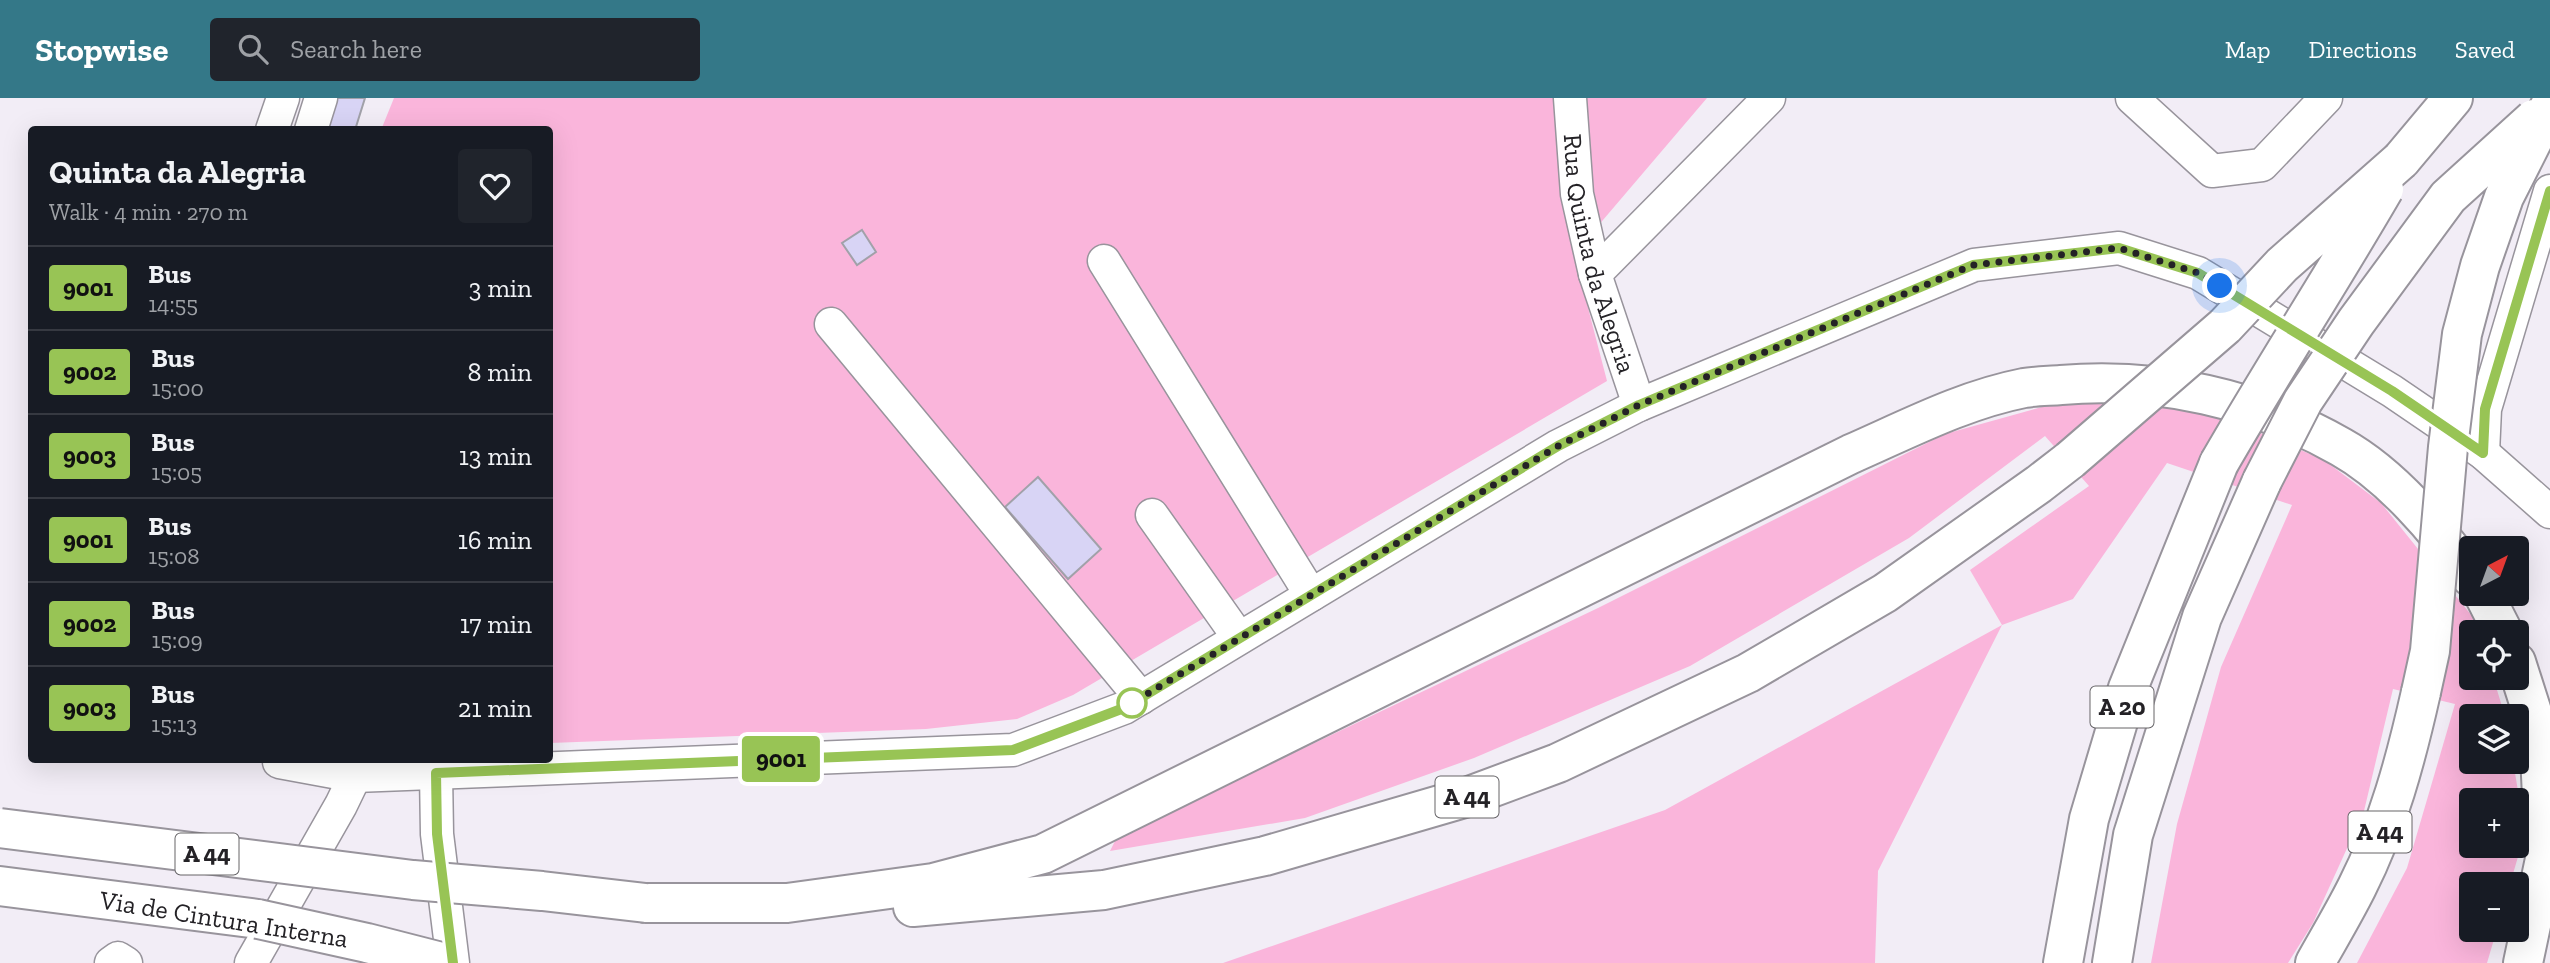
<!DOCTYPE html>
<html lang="en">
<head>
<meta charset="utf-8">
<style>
	:root { --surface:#171b24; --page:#20242c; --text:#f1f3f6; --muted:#9ea1a6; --line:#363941; --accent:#347888 }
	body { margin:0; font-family:"Zilla Slab",serif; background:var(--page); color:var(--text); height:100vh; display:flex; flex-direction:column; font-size:26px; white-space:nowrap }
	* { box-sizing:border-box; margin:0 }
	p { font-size:23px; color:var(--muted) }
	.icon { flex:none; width:38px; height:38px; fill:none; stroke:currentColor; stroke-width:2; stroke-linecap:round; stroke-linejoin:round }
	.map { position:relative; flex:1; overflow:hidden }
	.panel { position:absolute; left:28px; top:28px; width:525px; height:637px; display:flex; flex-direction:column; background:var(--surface); border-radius:7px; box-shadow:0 7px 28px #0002 }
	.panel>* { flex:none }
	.badge { padding:0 14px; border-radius:5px; font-size:24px; line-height:46px }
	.needle { width:46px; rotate:41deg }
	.tools { position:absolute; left:2459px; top:438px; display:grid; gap:14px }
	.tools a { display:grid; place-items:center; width:70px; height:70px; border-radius:7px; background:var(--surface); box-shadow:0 7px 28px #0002; font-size:35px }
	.you { position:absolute; width:35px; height:35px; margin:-18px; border:5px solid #fff; border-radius:50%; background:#1a73e8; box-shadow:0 0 0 10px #1a73e833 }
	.map>.badge { position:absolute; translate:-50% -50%; box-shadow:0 0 0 4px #fff }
	.round { display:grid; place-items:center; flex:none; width:74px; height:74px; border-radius:7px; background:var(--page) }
	.overview { display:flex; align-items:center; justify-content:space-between; height:119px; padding:0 21px }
	h1 { font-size:33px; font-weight:700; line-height:52px }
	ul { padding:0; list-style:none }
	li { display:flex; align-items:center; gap:21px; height:84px; padding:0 21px; border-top:2px solid var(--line) }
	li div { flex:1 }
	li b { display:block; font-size:26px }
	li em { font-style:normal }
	li .badge { min-width:77px; font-weight:700; text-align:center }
	header { display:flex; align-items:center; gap:42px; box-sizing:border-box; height:98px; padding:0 35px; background:var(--accent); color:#fff }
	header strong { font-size:33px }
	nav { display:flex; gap:38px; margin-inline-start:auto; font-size:24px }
	.search { width:490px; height:63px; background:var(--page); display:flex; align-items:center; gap:18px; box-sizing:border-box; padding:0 24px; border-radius:7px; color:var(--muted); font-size:26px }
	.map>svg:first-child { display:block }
	.green { fill:#fab5db; fill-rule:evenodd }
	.building { fill:#d8d4f5; stroke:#a1a1a9; stroke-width:2 }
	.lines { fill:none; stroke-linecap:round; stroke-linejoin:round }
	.minor-casing { stroke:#98949c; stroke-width:35 }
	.highway-casing { stroke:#98949c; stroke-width:42 }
	.minor { stroke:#fff; stroke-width:32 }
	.highway { stroke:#fff; stroke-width:38 }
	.highway-bridge-casing { stroke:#98949c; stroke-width:42; stroke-linecap:butt }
	.highway-bridge { stroke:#fff; stroke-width:38 }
	.line-casing { stroke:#fff; stroke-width:16 }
	.line { stroke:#98c455; stroke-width:10 }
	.walk { stroke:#242226; stroke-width:7; stroke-dasharray:0 12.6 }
	.stop-dot { fill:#fff; stroke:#98c455; stroke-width:3.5 }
	.labels { text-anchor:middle; stroke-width:7; stroke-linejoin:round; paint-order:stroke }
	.shield { fill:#fff; stroke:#666467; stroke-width:2 }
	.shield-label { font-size:24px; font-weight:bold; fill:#242226 }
	.street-label { font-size:26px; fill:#242226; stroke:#fff }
</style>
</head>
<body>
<header>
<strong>Stopwise</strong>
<div class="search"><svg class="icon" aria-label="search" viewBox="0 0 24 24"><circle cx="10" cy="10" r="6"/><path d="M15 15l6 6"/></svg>Search here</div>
<nav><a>Map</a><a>Directions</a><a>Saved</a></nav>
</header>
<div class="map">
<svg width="2550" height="865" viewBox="0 0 2550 865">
	<rect width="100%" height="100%" fill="#f2edf6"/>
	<!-- green -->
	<path class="green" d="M394,0H1707L1574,156L1607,283L1073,597L1017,621L926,631L550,645V32H381Z
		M2088,302L2195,307L2324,362L2381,405L2476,523L2480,534H2471V579H2493L2505,618H2471V663H2513L2525,735L2510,786H2471V831H2497L2487,865H2357L2407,770L2455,606L2393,591L2364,713L2313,825L2288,865H2151L2177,726L2221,569L2292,407L2167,365L2073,501L2002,527L1878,773L1875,865H1223L1665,712L2002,527L1970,472L2089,388L2045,338L1909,440L1690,568L1474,660L1305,720L1110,753L1117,739L1598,510L1945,336L2049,307ZM2471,702H2516V747H2471Z"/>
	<!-- building -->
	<path class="building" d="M326,0H365L355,32H316Z
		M862,132L876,154L857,167L842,145Z
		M1038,379L1101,451L1068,481L1005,409Z"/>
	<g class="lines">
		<!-- minor casing -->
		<g class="minor-casing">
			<g id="minor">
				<path id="s1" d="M1570,0L1577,96L1595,176L1639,307"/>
				<path d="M2132,0L2212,73L2262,67L2326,0"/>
				<path d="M272,32L283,0"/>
				<path d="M311,32L321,0"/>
				<path d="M1104,163L1311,497"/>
				<path d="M1595,176L1769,0"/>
				<path d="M831,226L1141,600"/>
				<path d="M2483,355L2485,311L2550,93"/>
				<path d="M1152,417L1239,540"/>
				<path d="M281,662L279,664L355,678L1013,652L1124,610L1558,348L1639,307L1974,167L2119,150L2198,175L2392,293L2483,355L2550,414"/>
				<path d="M436,675L437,736L453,865"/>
				<path d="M111,865L118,860L126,865"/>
				<path d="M251,865L341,707L355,678"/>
			</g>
		</g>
		<!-- highway casing -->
		<g class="highway-casing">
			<path id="highway" d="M2401,62L2453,0
				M2483,495L2503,534
				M2516,564L2539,636L2545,761L2523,865
				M0,788L258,821
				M646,805H787L933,785L1043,756L1851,356C1908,331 1963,302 2024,290C2036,288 2049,288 2061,287C2159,279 2255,300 2341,349C2391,377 2438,432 2471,479
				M913,809L1104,792L1265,758L1464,700L1558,665L1748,575L1885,495L2039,386L2070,362
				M2063,865L2089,721L2128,590L2219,365
				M2112,865L2133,737L2202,519L2262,383
				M2315,865C2329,840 2344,815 2357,789C2388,728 2406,661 2421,594"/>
		</g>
		<!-- minor -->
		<use href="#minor" class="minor"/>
		<!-- highway -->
		<use href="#highway" class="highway"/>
		<!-- highway-bridge casing -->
		<g class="highway-bridge-casing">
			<path id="highway-bridge" d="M2070,362L2225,228L2282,167L2401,62
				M2219,365C2272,273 2330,184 2384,91
				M2262,383L2303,303L2356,224L2448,99L2534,21
				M2421,594L2430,553L2448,349L2462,236L2480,168L2504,99L2550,8
				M0,730L413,782L542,793L646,805
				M258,821L367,845L445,865"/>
		</g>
		<!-- highway-bridge -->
		<use href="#highway-bridge" class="highway-bridge"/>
	</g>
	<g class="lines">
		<!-- line casing -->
		<g class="line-casing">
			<path id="line" d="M453,865L437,736L436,675L1013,652L1124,610L1558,348L1639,307L1973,167L2119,150L2198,175L2392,293L2483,355L2485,311L2550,93"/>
		</g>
		<!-- line -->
		<use href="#line" class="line"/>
		<!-- walk -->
		<path class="walk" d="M1132,605L1124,610L1558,348L1639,307L1973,167L2119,150L2198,175L2220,188"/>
	</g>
	<!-- markers -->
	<circle class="stop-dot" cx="1132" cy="605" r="14"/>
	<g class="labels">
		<!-- shield labels -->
		<g class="shield">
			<rect x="2090.5" y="588.5" width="63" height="41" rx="5"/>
			<rect x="1435.5" y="678.5" width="63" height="41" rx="5"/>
			<rect x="2348.5" y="713.5" width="63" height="41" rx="5"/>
			<rect x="175.5" y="735.5" width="63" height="41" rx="5"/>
		</g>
		<g class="shield-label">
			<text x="2122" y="617">A 20</text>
			<text x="1467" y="707">A 44</text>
			<text x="2380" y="742">A 44</text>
			<text x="207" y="764">A 44</text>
		</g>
		<!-- street labels -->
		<g class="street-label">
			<text dy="9" stroke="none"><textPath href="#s1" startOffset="159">Rua Quinta da Alegria</textPath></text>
			<text transform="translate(224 821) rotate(9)" y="9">Via de Cintura Interna</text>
		</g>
	</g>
</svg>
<div class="tools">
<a><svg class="needle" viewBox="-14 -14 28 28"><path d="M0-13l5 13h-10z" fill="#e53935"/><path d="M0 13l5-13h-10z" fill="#9ea1a6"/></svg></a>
<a><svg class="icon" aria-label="locate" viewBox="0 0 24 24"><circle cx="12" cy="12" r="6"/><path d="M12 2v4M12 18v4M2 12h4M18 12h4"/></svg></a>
<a><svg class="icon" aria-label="layers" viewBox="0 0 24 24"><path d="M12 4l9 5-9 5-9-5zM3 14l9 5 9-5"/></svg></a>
<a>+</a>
<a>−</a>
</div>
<div class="you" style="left:2220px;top:188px"></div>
<b class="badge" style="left:781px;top:661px;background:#98c455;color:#111">9001</b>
<section class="panel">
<div class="overview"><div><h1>Quinta da Alegria</h1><p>Walk · 4 min · 270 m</p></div><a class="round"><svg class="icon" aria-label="heart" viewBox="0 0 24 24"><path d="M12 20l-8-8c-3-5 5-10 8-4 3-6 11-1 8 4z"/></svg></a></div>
<ul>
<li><span class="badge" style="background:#98c455;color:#111">9001</span><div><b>Bus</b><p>14:55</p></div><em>3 min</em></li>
<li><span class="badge" style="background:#98c455;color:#111">9002</span><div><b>Bus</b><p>15:00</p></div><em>8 min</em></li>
<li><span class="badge" style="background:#98c455;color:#111">9003</span><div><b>Bus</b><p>15:05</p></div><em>13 min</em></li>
<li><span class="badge" style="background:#98c455;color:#111">9001</span><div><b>Bus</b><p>15:08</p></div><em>16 min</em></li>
<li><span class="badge" style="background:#98c455;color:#111">9002</span><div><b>Bus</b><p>15:09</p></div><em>17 min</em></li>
<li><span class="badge" style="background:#98c455;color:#111">9003</span><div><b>Bus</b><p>15:13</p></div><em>21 min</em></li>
</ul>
</section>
</div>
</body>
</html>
